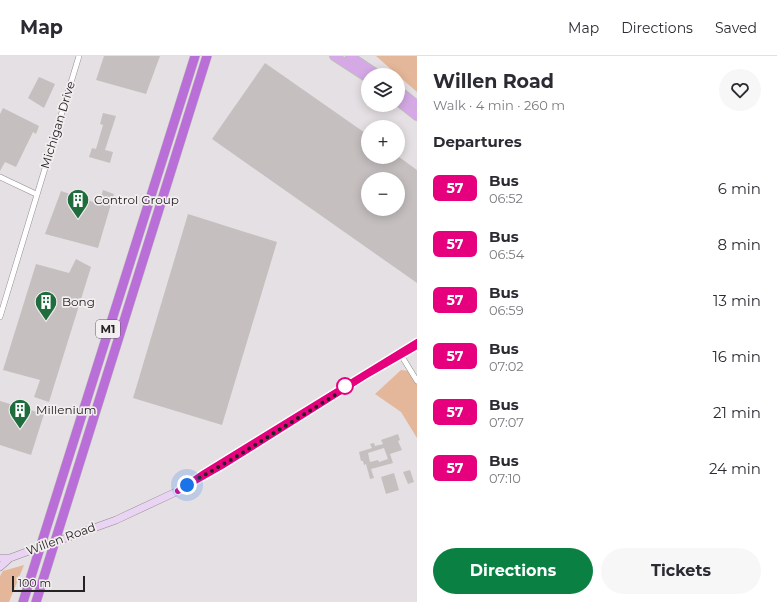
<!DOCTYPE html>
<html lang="en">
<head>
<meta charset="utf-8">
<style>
	:root { --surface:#fff; --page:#f7f7f7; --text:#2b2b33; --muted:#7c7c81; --line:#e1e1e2; --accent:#0b8043 }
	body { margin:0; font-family:Montserrat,sans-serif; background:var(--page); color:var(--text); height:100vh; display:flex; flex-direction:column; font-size:15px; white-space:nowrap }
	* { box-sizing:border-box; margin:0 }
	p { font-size:13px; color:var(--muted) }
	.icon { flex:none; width:22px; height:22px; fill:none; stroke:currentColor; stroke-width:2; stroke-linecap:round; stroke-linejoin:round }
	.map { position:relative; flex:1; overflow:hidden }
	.drawer { display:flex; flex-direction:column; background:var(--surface); width:360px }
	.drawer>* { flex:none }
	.badge { padding:0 8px; border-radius:6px; font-size:14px; line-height:26px }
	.tools { position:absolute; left:361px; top:12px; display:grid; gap:8px }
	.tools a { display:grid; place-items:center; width:44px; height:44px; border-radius:50%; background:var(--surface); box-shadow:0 2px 10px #0003; font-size:20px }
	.scale { position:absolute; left:12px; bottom:10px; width:73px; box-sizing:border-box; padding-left:4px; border:2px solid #242223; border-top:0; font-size:11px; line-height:14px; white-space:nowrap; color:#242223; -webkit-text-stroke:3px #f3eef0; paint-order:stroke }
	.you { position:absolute; width:20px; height:20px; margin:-10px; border:3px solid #fff; border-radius:50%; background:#1a73e8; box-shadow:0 0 0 6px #1a73e833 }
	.map>.badge { position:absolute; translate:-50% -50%; box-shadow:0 0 0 2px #fff }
	h2 { padding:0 16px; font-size:15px; line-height:36px }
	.round { display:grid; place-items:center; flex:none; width:42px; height:42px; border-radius:21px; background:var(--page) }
	.summary { display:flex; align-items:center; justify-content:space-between; height:68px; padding:0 16px }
	h1 { font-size:19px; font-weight:700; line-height:30px }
	.button { display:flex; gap:8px; margin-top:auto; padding:8px 16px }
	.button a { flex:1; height:46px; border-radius:24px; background:var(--accent); color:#fff; font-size:16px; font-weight:700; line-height:46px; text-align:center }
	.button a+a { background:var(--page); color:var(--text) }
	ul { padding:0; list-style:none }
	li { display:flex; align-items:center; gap:12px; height:56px; padding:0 16px }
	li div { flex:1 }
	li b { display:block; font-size:15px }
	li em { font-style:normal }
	li .badge { min-width:44px; font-weight:700; text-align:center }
	header { display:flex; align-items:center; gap:24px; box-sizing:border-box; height:56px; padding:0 20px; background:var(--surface); border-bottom:1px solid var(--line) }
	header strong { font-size:19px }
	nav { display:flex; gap:22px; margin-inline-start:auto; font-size:14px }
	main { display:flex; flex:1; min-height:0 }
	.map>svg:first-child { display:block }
	.green { fill:#e5b79a }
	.building { fill:#c5bfbf; fill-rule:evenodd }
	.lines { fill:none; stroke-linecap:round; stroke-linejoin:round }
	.street-casing { stroke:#918c8f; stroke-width:6 }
	.secondary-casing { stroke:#918c8f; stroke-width:8 }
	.primary-casing { stroke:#bdbdbd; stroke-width:10 }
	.highway-casing { stroke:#bdbdbd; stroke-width:10 }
	.street { stroke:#fff; stroke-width:5 }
	.secondary { stroke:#ead4f3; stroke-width:7 }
	.primary { stroke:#d6a8e7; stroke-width:8 }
	.highway { stroke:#ba6ed7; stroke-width:9 }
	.secondary-bridge-casing { stroke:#918c8f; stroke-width:8; stroke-linecap:butt }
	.secondary-bridge { stroke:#ead4f3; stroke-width:7 }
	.line-casing { stroke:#fff; stroke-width:9 }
	.line { stroke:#e6007e; stroke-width:6 }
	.walk { stroke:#242223; stroke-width:4; stroke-dasharray:0 7.2 }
	.stop-dot { fill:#fff; stroke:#e6007e; stroke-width:2 }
	.labels { text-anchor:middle; stroke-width:3.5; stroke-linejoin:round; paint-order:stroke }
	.shield { fill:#f3eef0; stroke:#625f60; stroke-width:1 }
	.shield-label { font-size:11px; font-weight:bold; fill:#242223 }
	.street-label { font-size:12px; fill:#242223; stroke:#f3eef0 }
	.poi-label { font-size:12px; fill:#242223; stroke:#f3eef0; text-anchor:start }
</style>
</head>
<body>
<header>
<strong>Map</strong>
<nav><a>Map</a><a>Directions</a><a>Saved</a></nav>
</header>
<main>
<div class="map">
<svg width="417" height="546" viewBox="0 0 417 546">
	<rect width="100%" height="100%" fill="#e5e0e3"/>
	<!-- green -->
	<path class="green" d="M376,0H417V36Z
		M401,314L409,315L417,327V382L401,356L375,338Z
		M24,509L9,546H0V520L3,515Z"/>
	<!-- building -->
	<path class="building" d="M104,0H160L146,38L96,24Z
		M265,7L368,79V101H399L417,114V227L212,83ZM368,123H398V153H368Z
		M39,21L55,28L44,52L28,42Z
		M3,52L39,70L36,78L33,76L16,111L5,106L0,115V58Z
		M103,57L116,60L105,94L113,96L110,107L89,101L92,92L96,93L103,69L100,68Z
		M103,134L114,138L98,192L45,178L61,135L99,148Z
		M188,158L277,186L222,369L133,342Z
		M76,203L91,211L49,346L34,341L40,324L3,314L36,208L69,217Z
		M0,345L44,358L31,399L0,389Z
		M398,378L400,384L398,385L402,394L390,398L393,407L371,413L374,422L370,423L366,408L364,409L363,405H361L359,396L372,392L370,388L374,387L375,390L383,388L381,384ZM384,392L388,403L379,406L378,404L370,406L368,397Z
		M410,414L414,426L408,428L403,416Z
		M394,417L399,434L386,438L381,421Z"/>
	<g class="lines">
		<!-- street casing -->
		<g class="street-casing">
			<path id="street" d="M0,121L36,138
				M0,261L79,0
				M401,299L417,325"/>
		</g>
		<!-- secondary casing -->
		<g class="secondary-casing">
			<path id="secondary" d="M69,481L116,464L178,435L222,410L365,320L417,290
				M0,502H10
				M0,511L10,502L29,495"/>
		</g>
		<!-- primary casing -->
		<g class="primary-casing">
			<path id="primary" d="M334,0L368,22
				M350,0L378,19
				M398,34L417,49
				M398,45L417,60"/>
		</g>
		<!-- highway casing -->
		<g class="highway-casing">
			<path id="highway" d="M23,546L195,0
				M36,546L207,0"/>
		</g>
		<!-- street -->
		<use href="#street" class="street"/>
		<!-- secondary -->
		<use href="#secondary" class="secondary"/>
		<!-- primary -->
		<use href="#primary" class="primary"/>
		<!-- highway -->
		<use href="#highway" class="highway"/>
		<!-- secondary-bridge casing -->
		<g class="secondary-bridge-casing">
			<path id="secondary-bridge" d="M29,495L69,481"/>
		</g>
		<!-- secondary-bridge -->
		<use href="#secondary-bridge" class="secondary-bridge"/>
	</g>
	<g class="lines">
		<!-- line casing -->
		<g class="line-casing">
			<path id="line" d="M417,286L204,417L178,435L222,410L365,320L417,290"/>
		</g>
		<!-- line -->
		<use href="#line" class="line"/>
		<!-- walk -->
		<path class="walk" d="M187,429L234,402L343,334L345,330"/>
	</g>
	<!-- icons -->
	<defs>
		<g id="building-pin" transform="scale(1.15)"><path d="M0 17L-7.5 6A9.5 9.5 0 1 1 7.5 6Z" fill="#1f6d3d" stroke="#f3eef0"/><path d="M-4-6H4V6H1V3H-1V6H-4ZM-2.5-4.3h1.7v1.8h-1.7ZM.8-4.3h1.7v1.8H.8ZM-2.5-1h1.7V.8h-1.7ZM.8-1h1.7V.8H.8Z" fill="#fff"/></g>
	</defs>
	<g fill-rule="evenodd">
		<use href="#building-pin" x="78" y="144"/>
		<use href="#building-pin" x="46" y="246"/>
		<use href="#building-pin" x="20" y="354"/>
	</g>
	<!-- markers -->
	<circle class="stop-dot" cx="345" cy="330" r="8"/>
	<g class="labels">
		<!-- shield labels -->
		<rect class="shield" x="96" y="264" width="24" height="18" rx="3"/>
		<g class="shield-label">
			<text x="108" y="277">M1</text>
		</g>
		<!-- street labels -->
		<g class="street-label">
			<text transform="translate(58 69) rotate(-73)" y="4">Michigan Drive</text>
			<text transform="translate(61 483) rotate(-20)" y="4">Willen Road</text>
		</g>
		<!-- poi labels -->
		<g class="poi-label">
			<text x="94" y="148">Control Group</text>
			<text x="62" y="250">Bong</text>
			<text x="36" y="358">Millenium</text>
		</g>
	</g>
</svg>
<div class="tools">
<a><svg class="icon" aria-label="layers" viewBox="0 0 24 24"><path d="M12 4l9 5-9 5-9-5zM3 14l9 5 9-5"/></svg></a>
<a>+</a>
<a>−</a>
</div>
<div class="scale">100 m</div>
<div class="you" style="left:187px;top:429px"></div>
</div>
<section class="drawer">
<div class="summary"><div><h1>Willen Road</h1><p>Walk · 4 min · 260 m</p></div><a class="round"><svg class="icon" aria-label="heart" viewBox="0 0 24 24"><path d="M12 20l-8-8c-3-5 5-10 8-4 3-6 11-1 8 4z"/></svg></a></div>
<h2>Departures</h2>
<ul>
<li><span class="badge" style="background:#e6007e;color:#fff">57</span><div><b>Bus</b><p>06:52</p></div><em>6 min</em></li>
<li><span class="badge" style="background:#e6007e;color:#fff">57</span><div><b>Bus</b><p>06:54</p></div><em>8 min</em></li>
<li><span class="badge" style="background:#e6007e;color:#fff">57</span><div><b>Bus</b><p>06:59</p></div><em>13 min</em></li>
<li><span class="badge" style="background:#e6007e;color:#fff">57</span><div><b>Bus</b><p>07:02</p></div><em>16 min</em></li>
<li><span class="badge" style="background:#e6007e;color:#fff">57</span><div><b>Bus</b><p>07:07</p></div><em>21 min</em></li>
<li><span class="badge" style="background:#e6007e;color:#fff">57</span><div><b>Bus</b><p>07:10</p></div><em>24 min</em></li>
</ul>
<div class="button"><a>Directions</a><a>Tickets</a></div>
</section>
</main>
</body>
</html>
